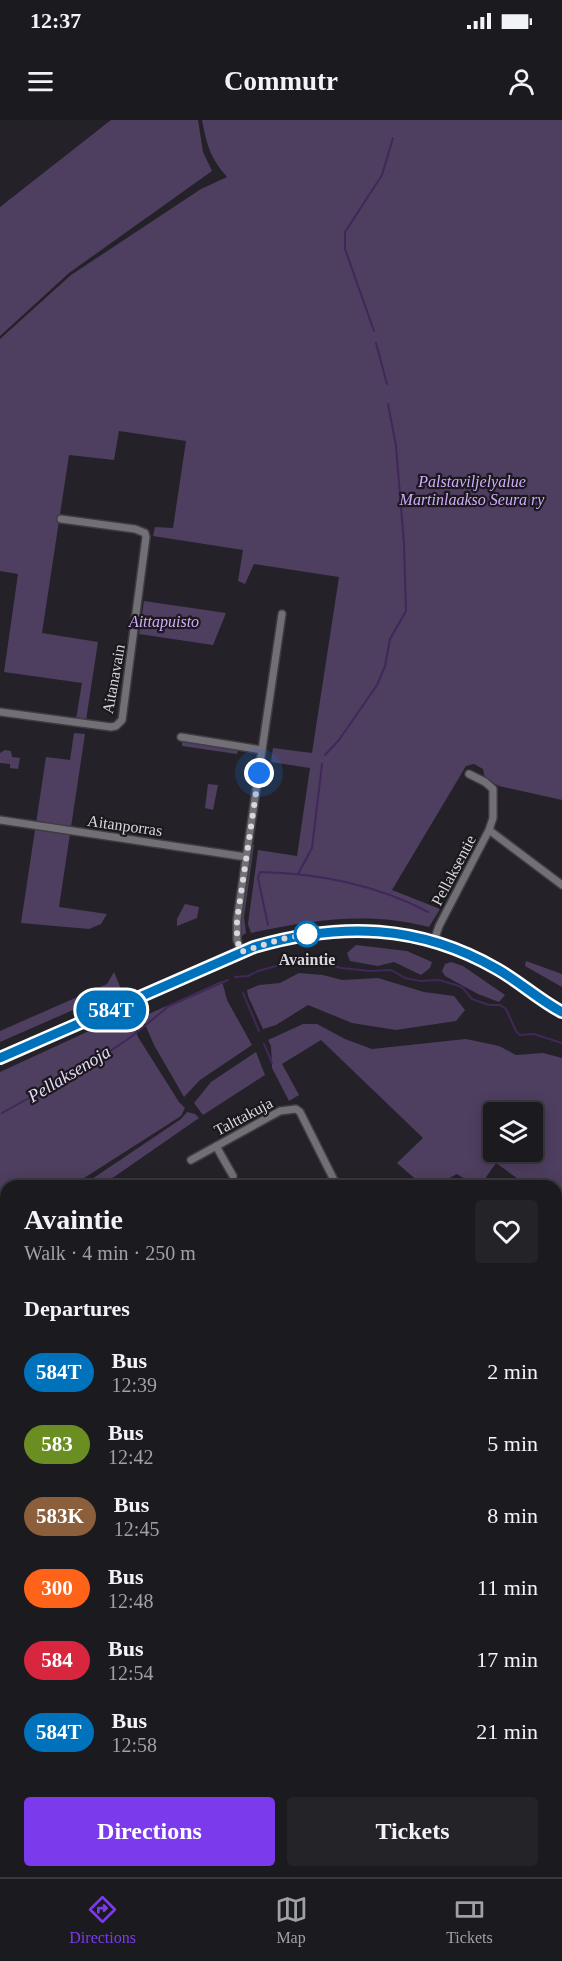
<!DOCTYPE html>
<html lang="en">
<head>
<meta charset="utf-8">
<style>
	:root { --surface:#1b1a1e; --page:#242327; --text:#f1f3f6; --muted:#a0a1a4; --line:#39383c; --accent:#7c3aed }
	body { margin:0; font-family:Georgia,serif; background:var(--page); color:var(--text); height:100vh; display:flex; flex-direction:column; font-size:22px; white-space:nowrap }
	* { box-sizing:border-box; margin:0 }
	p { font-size:20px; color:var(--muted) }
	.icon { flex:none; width:33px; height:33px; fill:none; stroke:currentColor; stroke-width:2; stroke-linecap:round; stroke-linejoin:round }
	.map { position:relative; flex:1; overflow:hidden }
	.drawer { position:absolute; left:0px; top:1060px; width:562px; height:698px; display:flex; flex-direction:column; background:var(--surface); border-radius:18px 18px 0 0; box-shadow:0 3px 15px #0003,0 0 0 2px var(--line) }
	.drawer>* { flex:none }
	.badge { padding:0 12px; border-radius:20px; font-size:21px; line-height:39px }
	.buttons { position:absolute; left:483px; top:982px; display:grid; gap:12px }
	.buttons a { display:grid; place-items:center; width:60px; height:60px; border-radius:6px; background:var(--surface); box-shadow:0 3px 15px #0003,0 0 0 2px var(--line); font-size:30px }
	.you { position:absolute; width:30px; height:30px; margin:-15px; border:4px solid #fff; border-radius:50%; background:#1a73e8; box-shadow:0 0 0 9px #1a73e833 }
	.map>.badge { position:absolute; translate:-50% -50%; box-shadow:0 0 0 3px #fff }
	h2 { padding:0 24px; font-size:22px; line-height:54px }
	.round { display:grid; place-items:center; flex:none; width:63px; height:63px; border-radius:6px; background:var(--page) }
	.overview { display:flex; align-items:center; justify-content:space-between; height:102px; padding:0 24px }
	h1 { font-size:28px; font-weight:600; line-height:45px }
	.button { display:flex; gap:12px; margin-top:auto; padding:12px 24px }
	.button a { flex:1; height:69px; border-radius:6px; background:var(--accent); color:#fff; font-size:24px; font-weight:600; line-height:69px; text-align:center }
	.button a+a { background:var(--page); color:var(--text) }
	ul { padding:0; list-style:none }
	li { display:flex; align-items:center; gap:18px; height:72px; padding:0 24px }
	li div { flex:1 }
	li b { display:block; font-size:22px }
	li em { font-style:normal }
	li .badge { min-width:66px; font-weight:700; text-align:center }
	.status { display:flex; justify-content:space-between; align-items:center; height:42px; padding:0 30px; background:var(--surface); direction:ltr }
	.status svg { height:16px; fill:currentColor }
	header { display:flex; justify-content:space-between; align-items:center; height:78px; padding:0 24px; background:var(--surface); font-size:27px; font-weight:600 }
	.tabs { display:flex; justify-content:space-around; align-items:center; height:84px; border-top:2px solid var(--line); background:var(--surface); font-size:16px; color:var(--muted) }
	.tabs a { display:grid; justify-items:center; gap:3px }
	.tabs .on { color:var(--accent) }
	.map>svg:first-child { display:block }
	.green { fill:#4e3e60; fill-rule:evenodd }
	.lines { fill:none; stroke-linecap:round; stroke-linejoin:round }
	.stream { stroke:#41285a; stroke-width:2 }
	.minor-casing { stroke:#3f3c42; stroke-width:10 }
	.tertiary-casing { stroke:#3f3c42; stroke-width:11 }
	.minor { stroke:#726f76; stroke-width:7 }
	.tertiary { stroke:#726f76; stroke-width:8 }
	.line-casing { stroke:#fff; stroke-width:14 }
	.line { stroke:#0072bc; stroke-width:9 }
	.walk { stroke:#d9d7dc; stroke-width:6; stroke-dasharray:0 10.8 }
	.stop-dot { fill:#fff; stroke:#0072bc; stroke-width:3 }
	.labels { text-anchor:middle; stroke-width:4.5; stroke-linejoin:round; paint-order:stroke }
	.park-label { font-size:16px; font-style:italic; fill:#d1acfd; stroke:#1b181e }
	.street-label { font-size:16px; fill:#d9d7dc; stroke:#1b181e }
	.stop-label { font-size:16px; font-weight:bold; fill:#d9d7dc; stroke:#1b181e }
	.water-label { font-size:18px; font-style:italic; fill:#e7d9fa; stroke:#1b181e }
</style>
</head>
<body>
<div class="status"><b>12:37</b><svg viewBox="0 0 49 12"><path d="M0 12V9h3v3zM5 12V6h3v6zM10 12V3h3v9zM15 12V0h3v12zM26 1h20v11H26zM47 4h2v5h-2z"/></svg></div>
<header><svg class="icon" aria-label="menu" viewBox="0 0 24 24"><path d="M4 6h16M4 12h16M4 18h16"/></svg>Commutr<svg class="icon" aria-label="person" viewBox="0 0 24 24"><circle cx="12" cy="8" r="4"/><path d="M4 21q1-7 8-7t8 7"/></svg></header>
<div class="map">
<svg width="562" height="1757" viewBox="0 0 562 1757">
	<rect width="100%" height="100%" fill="#242228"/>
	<!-- green -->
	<path class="green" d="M111,0H198L203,32L212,51L69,153L0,216V87Z
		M202,0H562V680L499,666L485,659L483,649L474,644L466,646L392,770L440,789L429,807C369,791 311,800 251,813L248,804L258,730L297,736L310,648L271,642L273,628L312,633L339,457L254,444L245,464L238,461L243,430L153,416L155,407L173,408L186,321L119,311L114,340L69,335L42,513L98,522L86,600L76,599L82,563L4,552L18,454L0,451V219L71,155L201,69L227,57C210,37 207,26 202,0Z
		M144,481L226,493L213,525L139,514Z
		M74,613L85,614L59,787L107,794L101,804L89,809L21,803L46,637L70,640Z
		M182,621L238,630L237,634L182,626Z
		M5,630L11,631L12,637L20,638L18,649L10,648V644L0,643V633Z
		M208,664L218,665L213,690L205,688Z
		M251,724L254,725L244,797L246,813L240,817L239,810Z
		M185,784L199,787L197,798L177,806V799Z
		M356,825L407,831L432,842L430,848L421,855L394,842L378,846L350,841L347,833Z
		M526,841L562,854V867L525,846Z
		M451,842L463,846L505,875L499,882L478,874L445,856L442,851L445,844Z
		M114,852L121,869L0,922V911L107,864Z
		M299,853L323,855L342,860L378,858L424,872L454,876L465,890L456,901L396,910L352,903L308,885L276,905L263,909L248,876L247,870L259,865L280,863Z
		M222,861L227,880L252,925L200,960L184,977L154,925L142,897Z
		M128,893L138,917L179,982L185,988L181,996L81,1060L76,1066H6V1117L0,1121V952Z
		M303,904H317L345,919L372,929L466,919L499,926L516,935L543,933L562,938V1091L557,1087L556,1066H528L496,1043L480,1066H476L457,1054L442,1062L421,1064L397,1043L423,1018L321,920L282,944L299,975L289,981L272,948L271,926L268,920ZM494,993H532V1032H494Z
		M256,932L265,955L203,995L194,983L211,962Z
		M187,992L195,994L199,998L101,1066H83L89,1061L181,999Z
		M6,1254V1360L0,1357V1258Z
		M229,1752H371L378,1757H225Z"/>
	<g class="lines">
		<!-- stream -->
		<path class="stream" d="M374,211L345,129V112L382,55L393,18
			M376,223L387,264
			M325,635L339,620L377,565L385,546L390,519L406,491L404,424L396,326L388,284
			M298,754L312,728L322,644
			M268,805L258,758L260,752C317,753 378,765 428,792
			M235,857L248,856L258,851L305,838L341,848L370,851L391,850L405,858L420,861L439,860L456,865L463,868L472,879L489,885H500L506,889L516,911L520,915L534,914L562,923
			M243,873L259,911
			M264,924L272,943
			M2,993L94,942L131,917L169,886L228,860
			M0,1135L6,1132"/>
		<!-- minor casing -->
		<g class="minor-casing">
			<path id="minor" d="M0,592L111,607L116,606L122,600L146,417L145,413L135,409L61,399
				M181,617L262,630
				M0,700L246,737
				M489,710L562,765
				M434,821L439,806L489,710L493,698V669L485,662L469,654
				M241,832L237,820V800L282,494
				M216,1026L233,1056
				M191,1040L280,991L296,989L300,992L337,1066
				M556,1190H562
				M0,1208L6,1203
				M0,1361L6,1365
				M0,1376L6,1369
				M556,1380L562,1372
				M0,1478L6,1482
				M556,1579L562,1571
				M0,1599L6,1603
				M130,1757L134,1752
				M419,1757L422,1752"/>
		</g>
		<!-- tertiary casing -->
		<g class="tertiary-casing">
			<path id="tertiary" d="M0,938L254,827C340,802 418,804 497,849C520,862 539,880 562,892
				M556,1627L562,1628
				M0,1730L6,1721"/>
		</g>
		<!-- minor -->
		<use href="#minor" class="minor"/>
		<!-- tertiary -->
		<use href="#tertiary" class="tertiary"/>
	</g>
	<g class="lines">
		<!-- line casing -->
		<g class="line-casing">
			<path id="line" d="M0,938L254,827C340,802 419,804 497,849C520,862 539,880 562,892"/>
		</g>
		<!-- line -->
		<use href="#line" class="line"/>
		<!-- walk -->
		<path class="walk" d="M259,653L237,800V820L241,832L282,819L307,814"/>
	</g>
	<!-- markers -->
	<circle class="stop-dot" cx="307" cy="814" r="12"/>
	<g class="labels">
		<!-- park labels -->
		<g class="park-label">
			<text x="472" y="367">Palstaviljelyalue<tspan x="472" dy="18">Martinlaakso Seura ry</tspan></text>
			<text x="164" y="507">Aittapuisto</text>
		</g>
		<!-- street labels -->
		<g class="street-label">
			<text transform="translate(113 559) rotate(-80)" y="6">Aitanavain</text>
			<text transform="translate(125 705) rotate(8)" y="6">Aitanporras</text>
			<text transform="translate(453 750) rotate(-62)" y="6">Pellaksentie</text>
			<text transform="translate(243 996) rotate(-28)" y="6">Talttakuja</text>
		</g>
		<!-- stop labels -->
		<g class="stop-label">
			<text x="307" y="845">Avaintie</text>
		</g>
		<!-- water labels -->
		<g class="water-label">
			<text transform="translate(69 954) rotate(-31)" y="6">Pellaksenoja</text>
		</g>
	</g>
</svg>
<div class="buttons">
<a><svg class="icon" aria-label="layers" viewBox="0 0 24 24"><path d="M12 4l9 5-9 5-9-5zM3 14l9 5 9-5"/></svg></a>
</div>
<div class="you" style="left:259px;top:653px"></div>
<b class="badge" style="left:111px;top:890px;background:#0072bc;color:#fff">584T</b>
<section class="drawer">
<div class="overview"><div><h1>Avaintie</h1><p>Walk · 4 min · 250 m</p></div><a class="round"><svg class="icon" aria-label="heart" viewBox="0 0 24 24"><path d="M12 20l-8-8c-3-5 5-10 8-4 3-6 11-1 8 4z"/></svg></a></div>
<h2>Departures</h2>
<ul>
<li><span class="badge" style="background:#0072bc;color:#fff">584T</span><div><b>Bus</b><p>12:39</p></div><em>2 min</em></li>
<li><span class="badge" style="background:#6b8e23;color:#fff">583</span><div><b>Bus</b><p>12:42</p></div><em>5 min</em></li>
<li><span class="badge" style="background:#8b5e3c;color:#fff">583K</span><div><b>Bus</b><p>12:45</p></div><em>8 min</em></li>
<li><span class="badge" style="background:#ff6319;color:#fff">300</span><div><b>Bus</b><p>12:48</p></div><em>11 min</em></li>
<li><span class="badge" style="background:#d7263d;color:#fff">584</span><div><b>Bus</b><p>12:54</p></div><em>17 min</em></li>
<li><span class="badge" style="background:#0072bc;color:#fff">584T</span><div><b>Bus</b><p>12:58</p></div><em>21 min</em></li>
</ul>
<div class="button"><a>Directions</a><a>Tickets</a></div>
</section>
</div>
<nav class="tabs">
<a class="on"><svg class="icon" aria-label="directions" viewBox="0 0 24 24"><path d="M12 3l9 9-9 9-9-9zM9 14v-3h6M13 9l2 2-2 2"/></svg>Directions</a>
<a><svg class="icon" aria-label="map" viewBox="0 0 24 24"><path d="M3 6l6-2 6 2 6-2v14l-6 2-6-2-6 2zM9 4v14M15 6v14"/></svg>Map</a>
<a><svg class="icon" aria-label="tickets" viewBox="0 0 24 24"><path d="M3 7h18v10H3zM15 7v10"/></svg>Tickets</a>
</nav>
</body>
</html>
